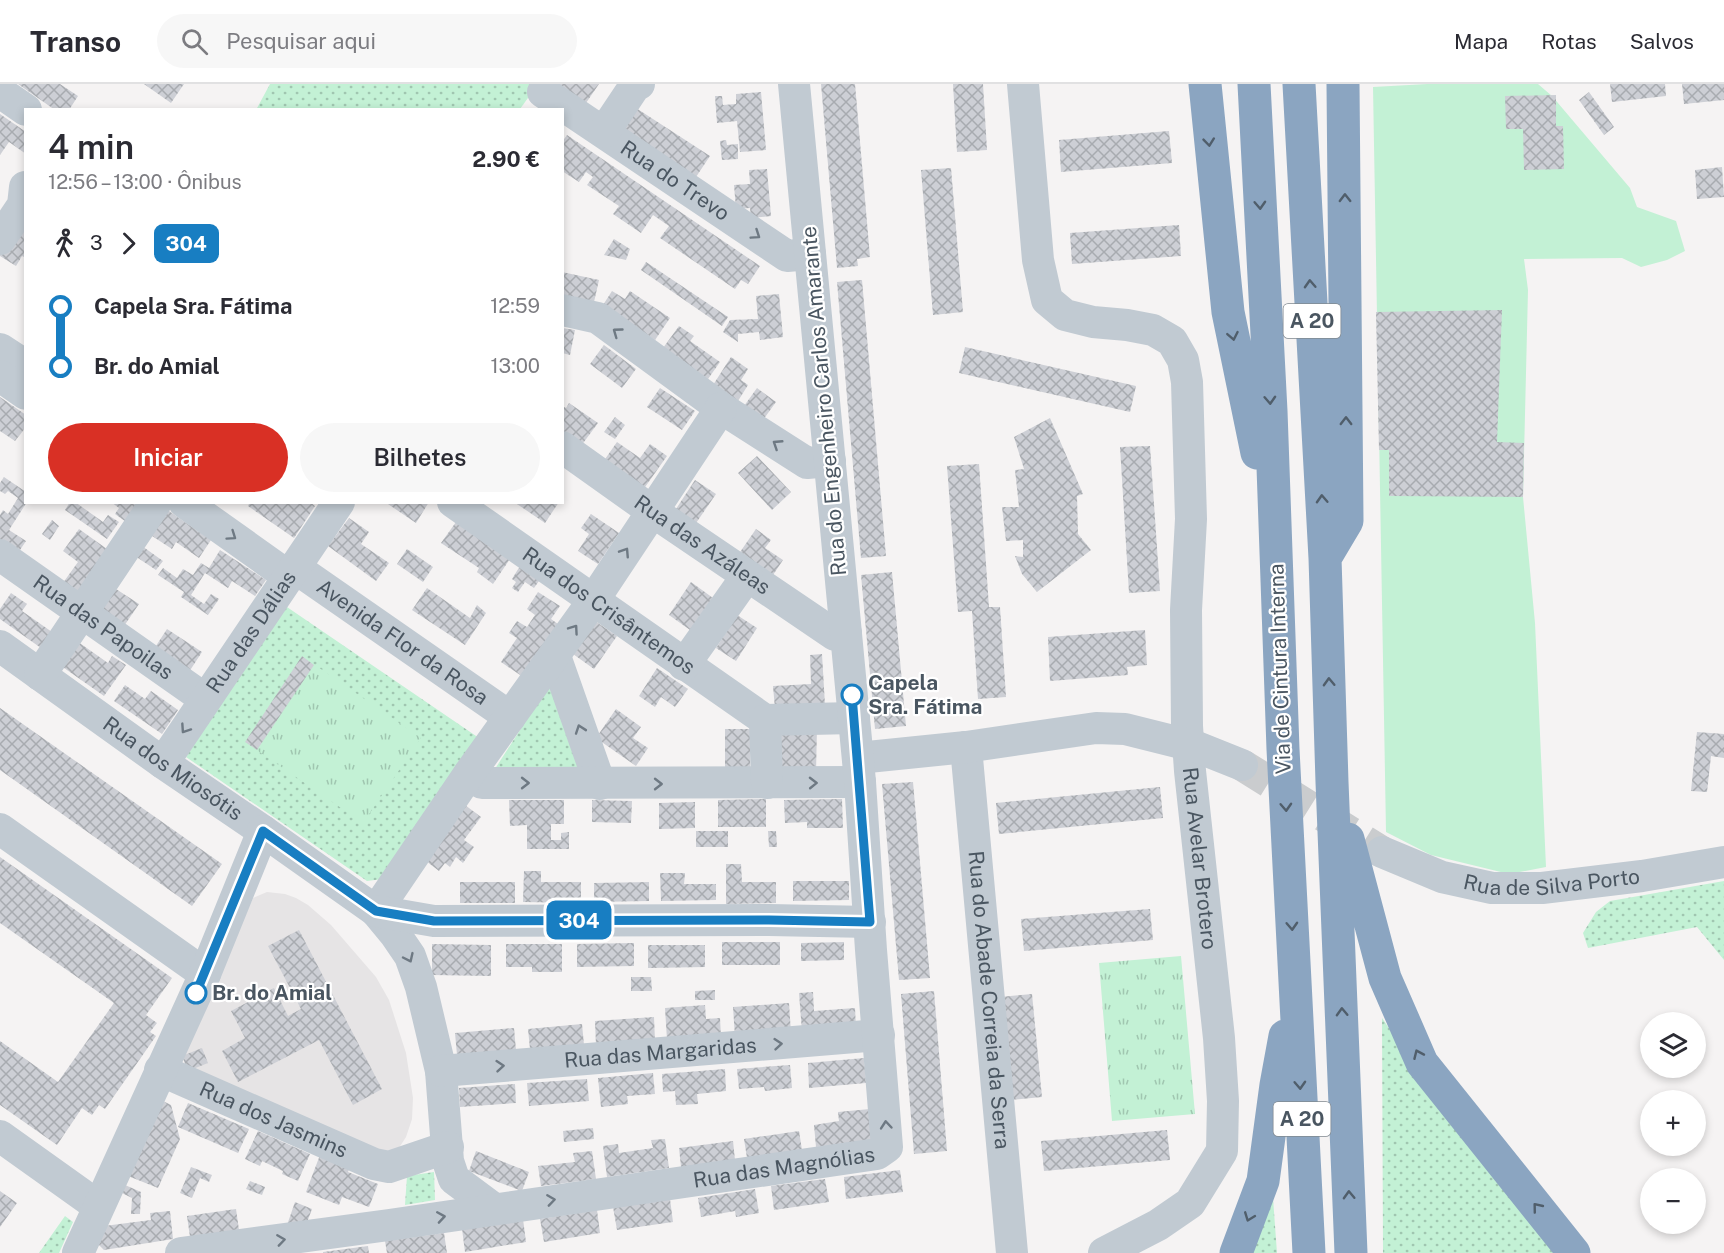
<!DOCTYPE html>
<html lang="pt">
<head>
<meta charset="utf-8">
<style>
	:root { --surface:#fff; --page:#f7f7f7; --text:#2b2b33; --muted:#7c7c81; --line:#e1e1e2; --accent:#d93025 }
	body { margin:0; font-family:"Public Sans",sans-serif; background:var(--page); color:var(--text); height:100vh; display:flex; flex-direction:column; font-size:22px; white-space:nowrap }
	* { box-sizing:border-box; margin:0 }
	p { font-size:20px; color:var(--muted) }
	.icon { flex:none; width:33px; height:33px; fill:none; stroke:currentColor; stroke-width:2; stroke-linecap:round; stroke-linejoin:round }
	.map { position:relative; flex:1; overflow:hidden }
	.drawer { position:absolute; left:24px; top:24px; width:540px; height:396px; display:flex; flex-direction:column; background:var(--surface); border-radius:0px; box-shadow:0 3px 9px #0003 }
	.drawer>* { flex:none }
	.badge { padding:0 12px; border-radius:9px; font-size:21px; line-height:39px }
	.tools { position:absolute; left:1640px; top:928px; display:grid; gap:12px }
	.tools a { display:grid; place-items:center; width:66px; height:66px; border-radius:50%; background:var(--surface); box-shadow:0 3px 9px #0003; font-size:30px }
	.map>.badge { position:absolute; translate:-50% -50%; box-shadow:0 0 0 3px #fff }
	.legs { display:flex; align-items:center; gap:9px; height:66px; padding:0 24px; font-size:20px }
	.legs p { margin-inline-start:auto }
	.head { display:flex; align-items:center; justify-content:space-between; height:102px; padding:0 24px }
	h1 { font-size:33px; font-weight:600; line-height:45px }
	.action { display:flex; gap:12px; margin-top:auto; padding:12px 24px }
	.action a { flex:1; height:69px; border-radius:36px; background:var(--accent); color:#fff; font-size:24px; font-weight:600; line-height:69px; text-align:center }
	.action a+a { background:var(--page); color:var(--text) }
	ul { padding:0 24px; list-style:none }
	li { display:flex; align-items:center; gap:21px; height:60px; font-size:22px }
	li i { display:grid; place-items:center; width:9px; height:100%; margin:0 8px; background:currentColor }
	li i::after { content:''; width:15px; height:15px; margin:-8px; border:4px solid; border-radius:50%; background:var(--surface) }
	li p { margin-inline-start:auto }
	li:first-child i { background:linear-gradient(#0000 50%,currentColor 0) }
	li:last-child i { background:linear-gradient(currentColor 50%,#0000 0) }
	header { display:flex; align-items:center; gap:36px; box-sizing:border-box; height:84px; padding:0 30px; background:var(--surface); border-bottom:2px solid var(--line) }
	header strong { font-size:28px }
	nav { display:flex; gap:33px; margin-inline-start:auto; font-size:21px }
	.search { width:420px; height:54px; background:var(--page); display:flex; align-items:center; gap:15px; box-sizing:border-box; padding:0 21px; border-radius:33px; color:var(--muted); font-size:22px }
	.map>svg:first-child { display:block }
	.education { fill:#e6e4e5 }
	.grass { fill:url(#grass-dots) }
	.park { fill:url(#park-tufts) }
	.pitch { fill:#c3f1d5 }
	.building { fill:url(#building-cross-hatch) }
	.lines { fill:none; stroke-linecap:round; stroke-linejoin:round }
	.minor-tunnel { stroke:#caccce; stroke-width:32; stroke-dasharray:32 16; stroke-linecap:butt }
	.minor { stroke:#c1cad2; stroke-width:32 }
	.highway { stroke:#8ba5c1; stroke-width:33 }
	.oneway { stroke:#505e6b }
	.oneway2 { stroke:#6e7983 }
	.line-1-casing { stroke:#fff; stroke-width:14 }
	.line-1 { stroke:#187ec2; stroke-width:9 }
	.stop-1-dot { fill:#fff; stroke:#187ec2; stroke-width:3 }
	.labels { text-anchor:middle; stroke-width:4.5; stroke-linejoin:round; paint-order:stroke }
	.shield { fill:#fff; stroke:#808990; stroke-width:1.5 }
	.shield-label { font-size:20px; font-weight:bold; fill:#4a5661 }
	.street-label { font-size:21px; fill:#4a5661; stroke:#fff }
	.stop-label { font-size:21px; font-weight:bold; fill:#4a5661; stroke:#fff; text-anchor:start }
</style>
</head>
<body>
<header>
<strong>Transo</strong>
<div class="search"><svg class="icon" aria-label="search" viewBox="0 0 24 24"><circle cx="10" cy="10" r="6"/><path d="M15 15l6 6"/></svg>Pesquisar aqui</div>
<nav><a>Mapa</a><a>Rotas</a><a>Salvos</a></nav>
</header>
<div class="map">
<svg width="1724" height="1169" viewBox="0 0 1724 1169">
	<defs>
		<pattern id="grass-dots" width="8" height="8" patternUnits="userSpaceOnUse" patternTransform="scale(1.5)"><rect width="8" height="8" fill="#c3f1d5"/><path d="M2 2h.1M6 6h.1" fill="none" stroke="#a0c6b0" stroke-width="1.8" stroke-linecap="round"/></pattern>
		<pattern id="park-tufts" width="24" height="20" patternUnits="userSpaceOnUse" patternTransform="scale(1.5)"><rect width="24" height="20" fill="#c3f1d5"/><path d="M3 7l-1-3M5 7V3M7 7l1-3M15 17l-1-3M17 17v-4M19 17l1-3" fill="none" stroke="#a0c6b0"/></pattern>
		<pattern id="building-cross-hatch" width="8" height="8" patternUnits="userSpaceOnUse" patternTransform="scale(1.5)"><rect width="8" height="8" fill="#cdcfd5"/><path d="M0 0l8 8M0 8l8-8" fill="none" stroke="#a8abb0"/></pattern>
	</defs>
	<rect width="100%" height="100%" fill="#f5f3f3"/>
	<!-- education -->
	<path class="education" d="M267,808L285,810L296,814L308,821L331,841L376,893L389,916L406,969L413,1014L412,1035L406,1053L397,1067L387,1071L188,987L182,972L253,814Z"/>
	<!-- grass -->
	<path class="grass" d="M270,0H538L520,25L256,26Z
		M284,521L479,654L383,795L367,797L186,673Z
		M554,593L585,689L493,688Z
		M1724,797V876L1697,843L1588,864L1583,849L1596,828L1610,817Z
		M1382,934L1448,1030L1557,1169H1383Z
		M434,1088L435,1116L405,1121L407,1092Z
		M1273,1114L1277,1169H1252Z
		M65,1132L73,1138L59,1169H39Z"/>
	<!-- park -->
	<path class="park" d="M302,572L421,654L363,739L245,658Z
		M1181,872L1195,1030L1112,1037L1099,879Z"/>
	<!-- pitch -->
	<path class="pitch" d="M1427,0H1538L1552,12L1630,104L1637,123L1676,137L1685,167L1667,176L1641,183L1622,174L1524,175L1528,206L1523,413L1535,539L1546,783L1509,790L1431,771L1386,748L1373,3Z"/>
	<!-- building -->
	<path class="building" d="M18,0H60L78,12L69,26H55Z
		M144,0H184L171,19Z
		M557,0H599L586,19Z
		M821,0H855L870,173L857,175L858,182L837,184Z
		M953,0H983L987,66L957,68Z
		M1610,0H1665L1666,12L1612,18Z
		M1682,0H1724V16L1684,20Z
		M761,8L766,66L740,68L737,37L717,39L715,12H722L723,21L736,20V10Z
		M1589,8L1614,43L1604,51L1579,16Z
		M1556,11V42H1563L1564,85L1524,86L1523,45H1506L1505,12Z
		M636,24L710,72L696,93L622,45Z
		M0,30L26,48V70L9,58L0,71Z
		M1169,47L1172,79L1061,88L1059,56Z
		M567,51L760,182L748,200L741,196L735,205L660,154L669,142L653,131L641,149L613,130L619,122L587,101L593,93L586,88L579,98L562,87V58Z
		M726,56L727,61L738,60V75L722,76L720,57Z
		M1722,83L1724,113L1697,115L1695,86Z
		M951,84L963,228L933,231L921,86Z
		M767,85L771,132L751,134L750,124L736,125L734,101L750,100L749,86Z
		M26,127V174L22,172L16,182L0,172V166Z
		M1179,141L1181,172L1072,180L1070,149Z
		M614,155L630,165L626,176L604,171Z
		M646,178L728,233L722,242L641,186Z
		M562,188L599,196L594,218L562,211Z
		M862,196L886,472L861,474L837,198Z
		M612,207L625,215L630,207L670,234L655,256L603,221Z
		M779,210L783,253L760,256L759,248L738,250V258L723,248L730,236L758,235L756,212Z
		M1502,226L1497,358L1524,359L1523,413L1389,412V366H1379L1376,228Z
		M679,242L694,252L690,257L720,278L708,295L663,264Z
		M562,244L575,246L570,271L562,269Z
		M604,261L636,285L622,304L590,280Z
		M965,263L1136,302L1130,328L959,289Z
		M731,273L748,285L741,296L748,301L738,317L713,301Z
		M660,304L695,327L682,346L647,323Z
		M757,304L776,318L763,336L744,322Z
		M0,313L26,331V343L15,357L0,347Z
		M569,319L598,339L581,362L562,349V322L566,324Z
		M615,333L625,341L615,355L604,348Z
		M1050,334L1083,410L1077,412L1078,450L1091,466L1037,508L1022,490L1015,472L1023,473V456L1006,457L1002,423H1019L1015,386L1024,385L1014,353Z
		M617,358L640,374L650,360L667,372L643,406L603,378Z
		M1150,362L1160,507L1129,509L1120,363Z
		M757,372L791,408L772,426L738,389Z
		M979,380L989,523H1000L1006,613L978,615L972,527L958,528L947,382Z
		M4,393L26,408V418H27L9,446L26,457L16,472L0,461V431L3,426L8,430L18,414L8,407L5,410L0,407V399Z
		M695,396L716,410L694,442L674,428Z
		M70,418H75L103,438L108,431L119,438L107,455L65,426Z
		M111,418H144L129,440L115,430L119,424Z
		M250,418H310L315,422L294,454L248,422Z
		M385,418H429L416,439Z
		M518,418H559L545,439L517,420Z
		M166,425L211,456L199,474L176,458L172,465L149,450Z
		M591,430L619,449L598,480L578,467L589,450L581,444Z
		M349,434L369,448L361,460L389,479L376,497L328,462Z
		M52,436L59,442L50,456L42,450Z
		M456,438L510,475L493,500L477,488L479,484L441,459Z
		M79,445L107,465L74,513L60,503L78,478L63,467Z
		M756,445L771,456L765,464L783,476L771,494L738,471Z
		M142,462L163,477L156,486L135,472Z
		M407,465L433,483L423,498L397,480Z
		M220,466L266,496L255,512L232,497L228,504L205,489L191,511L204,520L211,510L219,515L208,531L181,513L184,508L158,491L163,484L177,494L183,485L193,491L201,479L209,484Z
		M523,477L544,490L534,504L525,498L518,508L512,504L516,498L512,495Z
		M892,488L906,642L875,645L861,491Z
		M691,498L713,514L690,546L669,531Z
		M113,503L139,520L120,548L94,531Z
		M427,504L470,534L477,521L486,529L465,561L412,526Z
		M538,508L560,522L551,535L558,540L523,593L501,578L517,554L509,549L517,537L527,543L535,531L527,525Z
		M11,509L27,520L22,527L52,548L41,564L0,535V525Z
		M737,531L757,544L736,577L716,564Z
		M595,537L617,552L594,585L573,570Z
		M167,545L202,568L187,591L152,568Z
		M1145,546L1147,581L1127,583L1128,591L1050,597L1048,553Z
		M74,555L108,579L112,572L126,581L104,612L57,579Z
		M822,570L825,621L775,625L773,602L811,600L810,571Z
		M302,572L314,581L257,666L245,658Z
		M657,584L688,605L675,623L661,613L655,623L639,612Z
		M125,601L145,615L151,607L178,626L162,650L114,617Z
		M0,624L222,780L192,822L0,686Z
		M616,625L641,643L633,654L648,664L636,682L596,654Z
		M817,643L816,690H776L777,647Z
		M725,645H750V686H725Z
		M1697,648L1724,650V674L1711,672L1707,708L1691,707Z
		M913,698L930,894L899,896L882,700Z
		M1160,703L1163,734L999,750L996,719Z
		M766,715V743H718V716Z
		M842,715L843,744H807V738L785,739L784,716Z
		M509,716H564V740H551V756H561V749L569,748V765H527V741L510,742Z
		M592,716L632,717L631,739L592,738Z
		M695,718V744L659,745V719Z
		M465,721L481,733L464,756L474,763L463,779L456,773L450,783L445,779L439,787L426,777Z
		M696,747H728V763H696Z
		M768,747H776L777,763H769Z
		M0,773L172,894L146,931L157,939L150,948L156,952L105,1025L99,1021L92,1031L82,1024L57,1061L0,1021V957L58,998L114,919L0,839Z
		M726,780H741L742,798H776V819L726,820Z
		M524,787H541V798H581V819L523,818Z
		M660,789H685L684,800H716V816L661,817Z
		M793,797H849V816L793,817Z
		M460,798H515V819H460Z
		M649,798V817L594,818V799Z
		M1150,825L1153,856L1024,867L1021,835Z
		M299,846L382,1005L353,1021L319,956L238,998L222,967L245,954L231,927L274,904L288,932L301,925L268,862Z
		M722,858H780V881H722Z
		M844,858V876L801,877V859Z
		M634,859V882L577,883V860Z
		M432,860L491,861V892L432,891Z
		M506,860H562V888H532V883H506Z
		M648,861H705V883L648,884Z
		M631,893H651L652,907H631Z
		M715,906V916H695V907Z
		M934,907L947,1067L914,1070L901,910Z
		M813,908L814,927L855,924L856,944L802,948L799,909Z
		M1032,910L1042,1013L1010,1016L1000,913Z
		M789,919L791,949L735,953L733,923Z
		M705,921L706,935L720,934L721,953L667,956L665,924Z
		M654,933L655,957L596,962L595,937Z
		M582,940L584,961L530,965L528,945Z
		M514,944L516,966L457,971L455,949Z
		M202,964L208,979L188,987L182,972Z
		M864,974L866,999L809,1004L808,979Z
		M790,981L792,1004L765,1007L764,1003L739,1005L737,985Z
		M725,985L726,1007L697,1010L698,1020L676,1021L675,1007L663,1008L662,990Z
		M653,989L655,1010L627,1012L628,1020L601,1023L598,994Z
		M587,995L589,1017L529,1022L527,999Z
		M515,1000L516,1019L460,1023L459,1004Z
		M161,1016L171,1021L180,1055L158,1104L128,1092Z
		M188,1019L249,1045L238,1069L178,1043Z
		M870,1025L873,1057L816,1063L814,1041L839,1037L838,1028Z
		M593,1044L594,1055L564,1058L563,1047Z
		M1167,1046L1170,1076L1044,1087L1041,1057Z
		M258,1047L310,1070L298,1097L282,1090L283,1087L262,1077L260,1082L245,1075Z
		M799,1047L802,1066L747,1074L744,1055Z
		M665,1055L669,1084L607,1093L603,1062L618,1060L619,1069L653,1064L651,1056Z
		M733,1057L735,1076L681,1083L679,1064Z
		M476,1067L529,1088L522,1107L469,1087Z
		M592,1067L596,1095L541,1102L538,1082L575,1078L573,1069Z
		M320,1071L350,1083L348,1088L378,1100L369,1123L342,1113L339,1121L306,1108Z
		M191,1083L212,1091L209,1098L200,1094L192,1114L180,1109Z
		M900,1086L903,1108L846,1115L844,1093Z
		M825,1095L829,1118L774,1126L771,1102Z
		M250,1097L265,1103L262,1111L246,1105Z
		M125,1101L141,1108L140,1130H131L132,1114L122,1109Z
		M755,1105L759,1129L736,1133L735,1127L701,1133L698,1114Z
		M0,1107L17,1119L0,1143Z
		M670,1115L673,1138L617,1146L613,1123Z
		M295,1118L312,1125L306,1141L286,1144Z
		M236,1125L239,1146L190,1153L187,1132Z
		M597,1126L600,1149L544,1158L540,1135Z
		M170,1127L173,1155L104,1166L97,1159L104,1142L151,1136L150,1129Z
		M523,1135L526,1158L465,1168L462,1145Z
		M444,1149L447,1169H387L385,1157Z
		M368,1162L369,1169H323V1168Z"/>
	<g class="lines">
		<!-- minor-tunnel -->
		<path class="minor-tunnel" d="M1242,681L1382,768"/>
		<!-- minor -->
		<g class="minor">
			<path id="s1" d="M1023,0L1038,176L1047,216L1065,231L1093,238L1127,241L1153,246L1172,257L1183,276L1187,298L1191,435L1186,526L1187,642L1190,687L1219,954L1223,1017L1222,1067L1190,1119L1158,1141L1104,1169"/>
			<path d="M0,8L26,26"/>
			<path id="s2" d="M543,8L787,172L810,170"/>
			<path d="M604,48L636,0H639"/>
			<path d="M0,155L23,121L25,103"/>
			<path d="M562,226L598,234L721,324L807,379L830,377"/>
			<path d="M0,265L26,282"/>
			<path d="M0,292L26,310"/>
			<path id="s3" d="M562,363L652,427L835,551L846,549"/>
			<path d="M184,418L288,492"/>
			<path id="s4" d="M453,418L765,636"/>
			<path id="s5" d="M0,471L205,615"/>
			<path id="s6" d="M294,483L510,633"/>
			<path id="s7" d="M0,562L163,679L263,747L376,827L395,850L410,872L421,903L441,987L448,1077L454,1095L493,1124"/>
			<path d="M555,572L600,700"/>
			<path d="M684,581L747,492"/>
			<path d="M40,591L156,418"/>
			<path id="s8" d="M966,663L1012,1169"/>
			<path d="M858,674L966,663L1096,644L1125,645L1197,663L1242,681"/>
			<path id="s9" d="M163,679L339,418"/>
			<path d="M469,690L482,699L860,698"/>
			<path d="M767,699L765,636L854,634"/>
			<path d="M0,745L205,890"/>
			<path id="s10" d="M1382,768L1442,793L1492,804H1542L1642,792L1724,778"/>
			<path d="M376,827L469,690L593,517L721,324"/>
			<path d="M376,827L434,837L769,836L870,838"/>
			<path id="s11" d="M160,986L374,1080L389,1083L448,1063"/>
			<path id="s12" d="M441,987L879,951"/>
			<path d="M0,1052L98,1122"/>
			<path d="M78,1169L205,890L263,747"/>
			<path id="s13" d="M181,1169L389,1141L877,1070L887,1063L871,866L860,698L794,0"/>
		</g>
		<!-- highway -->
		<path class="highway" d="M1205,0L1228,228L1257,369
			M1254,0L1271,327L1283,665L1309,1169
			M1299,0L1325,474L1332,698L1351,1169
			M1325,474L1347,437L1343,0
			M1348,755L1385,894L1422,979L1574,1169
			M1236,1169L1263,1097L1276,1001L1285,952"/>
	</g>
	<!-- one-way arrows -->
	<defs><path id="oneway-chevron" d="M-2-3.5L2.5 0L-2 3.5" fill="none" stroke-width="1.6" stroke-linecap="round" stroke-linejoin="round" transform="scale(1.5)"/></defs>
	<g class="oneway">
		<use href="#oneway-chevron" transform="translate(1209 58) rotate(84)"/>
		<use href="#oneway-chevron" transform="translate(1345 114) rotate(-91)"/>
		<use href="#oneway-chevron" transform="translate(1260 121) rotate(87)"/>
		<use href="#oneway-chevron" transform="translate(1310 200) rotate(-93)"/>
		<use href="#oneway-chevron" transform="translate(1233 252) rotate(79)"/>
		<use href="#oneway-chevron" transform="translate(1270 316) rotate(87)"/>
		<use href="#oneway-chevron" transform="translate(1346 337) rotate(-90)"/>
		<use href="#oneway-chevron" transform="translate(1322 415) rotate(-93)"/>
		<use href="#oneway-chevron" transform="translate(1329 598) rotate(-92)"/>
		<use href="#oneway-chevron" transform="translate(1286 723) rotate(87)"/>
		<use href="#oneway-chevron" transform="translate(1292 842) rotate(87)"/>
		<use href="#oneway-chevron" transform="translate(1342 928) rotate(-92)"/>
		<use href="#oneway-chevron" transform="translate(1418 970) rotate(-114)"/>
		<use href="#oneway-chevron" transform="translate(1300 1001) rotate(87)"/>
		<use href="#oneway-chevron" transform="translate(1349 1111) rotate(-92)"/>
		<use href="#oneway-chevron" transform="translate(1537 1123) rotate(-129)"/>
		<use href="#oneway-chevron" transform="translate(1249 1133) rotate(111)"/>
	</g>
	<g class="oneway2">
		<use href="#oneway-chevron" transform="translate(756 151) rotate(34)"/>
		<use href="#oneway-chevron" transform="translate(617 248) rotate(-144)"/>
		<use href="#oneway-chevron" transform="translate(777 360) rotate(-147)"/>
		<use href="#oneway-chevron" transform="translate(232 452) rotate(35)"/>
		<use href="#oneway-chevron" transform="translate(625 468) rotate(-57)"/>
		<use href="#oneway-chevron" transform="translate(574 545) rotate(-55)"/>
		<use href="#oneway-chevron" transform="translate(185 645) rotate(124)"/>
		<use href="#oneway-chevron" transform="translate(580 645) rotate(-109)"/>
		<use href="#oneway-chevron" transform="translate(525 699)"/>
		<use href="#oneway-chevron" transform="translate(813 699) rotate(-1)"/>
		<use href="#oneway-chevron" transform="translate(658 700)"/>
		<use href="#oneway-chevron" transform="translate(409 874) rotate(65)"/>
		<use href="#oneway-chevron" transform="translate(778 960) rotate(-5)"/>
		<use href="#oneway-chevron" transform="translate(500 982) rotate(-5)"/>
		<use href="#oneway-chevron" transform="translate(886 1041) rotate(-95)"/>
		<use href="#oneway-chevron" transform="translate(551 1116) rotate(-8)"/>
		<use href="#oneway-chevron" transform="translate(441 1133) rotate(-9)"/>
		<use href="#oneway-chevron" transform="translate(281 1156) rotate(-8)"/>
	</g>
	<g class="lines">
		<!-- line-1 casing -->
		<g class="line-1-casing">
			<path id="line-1" d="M196,909L263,747L376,827L434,837L769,836L870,838L852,611"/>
		</g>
		<!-- line-1 -->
		<use href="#line-1" class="line-1"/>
	</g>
	<!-- markers -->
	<g class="stop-1-dot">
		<circle cx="852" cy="611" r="10"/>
		<circle cx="196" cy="909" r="10"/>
	</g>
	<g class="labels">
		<!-- shield labels -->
		<g class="shield">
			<rect x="1283.5" y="220" width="57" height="34" rx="4.5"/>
			<rect x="1273.5" y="1018" width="57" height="34" rx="4.5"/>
		</g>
		<g class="shield-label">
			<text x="1312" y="244">A 20</text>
			<text x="1302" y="1042">A 20</text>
		</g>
		<!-- street labels -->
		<g class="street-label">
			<text dy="7" stroke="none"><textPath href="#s2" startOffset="159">Rua do Trevo</textPath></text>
			<text transform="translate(824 317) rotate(-95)" y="7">Rua do Engenheiro Carlos Amarante</text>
			<text dy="7" stroke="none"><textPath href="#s3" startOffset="171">Rua das Azáleas</textPath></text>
			<text dy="7" stroke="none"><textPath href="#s4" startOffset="190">Rua dos Crisântemos</textPath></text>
			<text dy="7" stroke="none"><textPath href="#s5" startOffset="126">Rua das Papoilas</textPath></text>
			<text dy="7" stroke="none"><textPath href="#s9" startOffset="158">Rua das Dálias</textPath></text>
			<text dy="7" stroke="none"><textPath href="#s6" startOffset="132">Avenida Flor da Rosa</textPath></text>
			<text transform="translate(1280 585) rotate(-92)" y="7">Via de Cintura Interna</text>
			<text dy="7" stroke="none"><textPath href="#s7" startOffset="212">Rua dos Miosótis</textPath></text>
			<text dy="7" stroke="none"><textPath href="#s1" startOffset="874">Rua Avelar Brotero</textPath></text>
			<text dy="7" stroke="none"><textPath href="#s10" startOffset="176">Rua de Silva Porto</textPath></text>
			<text dy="7" stroke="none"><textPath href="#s8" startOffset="254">Rua do Abade Correia da Serra</textPath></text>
			<text dy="7" stroke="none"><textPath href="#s12" startOffset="220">Rua das Margaridas</textPath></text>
			<text dy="7" stroke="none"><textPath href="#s11" startOffset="124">Rua dos Jasmins</textPath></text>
			<text dy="7" stroke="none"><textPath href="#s13" startOffset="609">Rua das Magnólias</textPath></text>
		</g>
		<!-- stop labels -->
		<g class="stop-label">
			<text x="868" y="606">Capela<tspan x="868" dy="24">Sra. Fátima</tspan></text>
			<text x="212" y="916">Br. do Amial</text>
		</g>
	</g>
</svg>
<div class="tools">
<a><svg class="icon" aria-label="layers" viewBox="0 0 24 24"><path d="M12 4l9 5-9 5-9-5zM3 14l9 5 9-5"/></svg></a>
<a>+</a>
<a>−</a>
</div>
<b class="badge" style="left:579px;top:836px;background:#187ec2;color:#fff">304</b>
<section class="drawer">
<div class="head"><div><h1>4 min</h1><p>12:56 – 13:00 · Ônibus</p></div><b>2.90 €</b></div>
<div class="legs"><svg class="icon" aria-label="walk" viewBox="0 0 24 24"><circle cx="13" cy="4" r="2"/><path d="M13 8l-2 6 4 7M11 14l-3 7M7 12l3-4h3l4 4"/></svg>3<svg class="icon" aria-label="forward" viewBox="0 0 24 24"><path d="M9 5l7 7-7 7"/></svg><b class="badge" style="background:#187ec2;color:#fff">304</b></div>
<ul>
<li><i style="color:#187ec2"></i><b>Capela Sra. Fátima</b><p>12:59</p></li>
<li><i style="color:#187ec2"></i><b>Br. do Amial</b><p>13:00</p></li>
</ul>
<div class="action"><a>Iniciar</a><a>Bilhetes</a></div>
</section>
</div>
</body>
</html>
